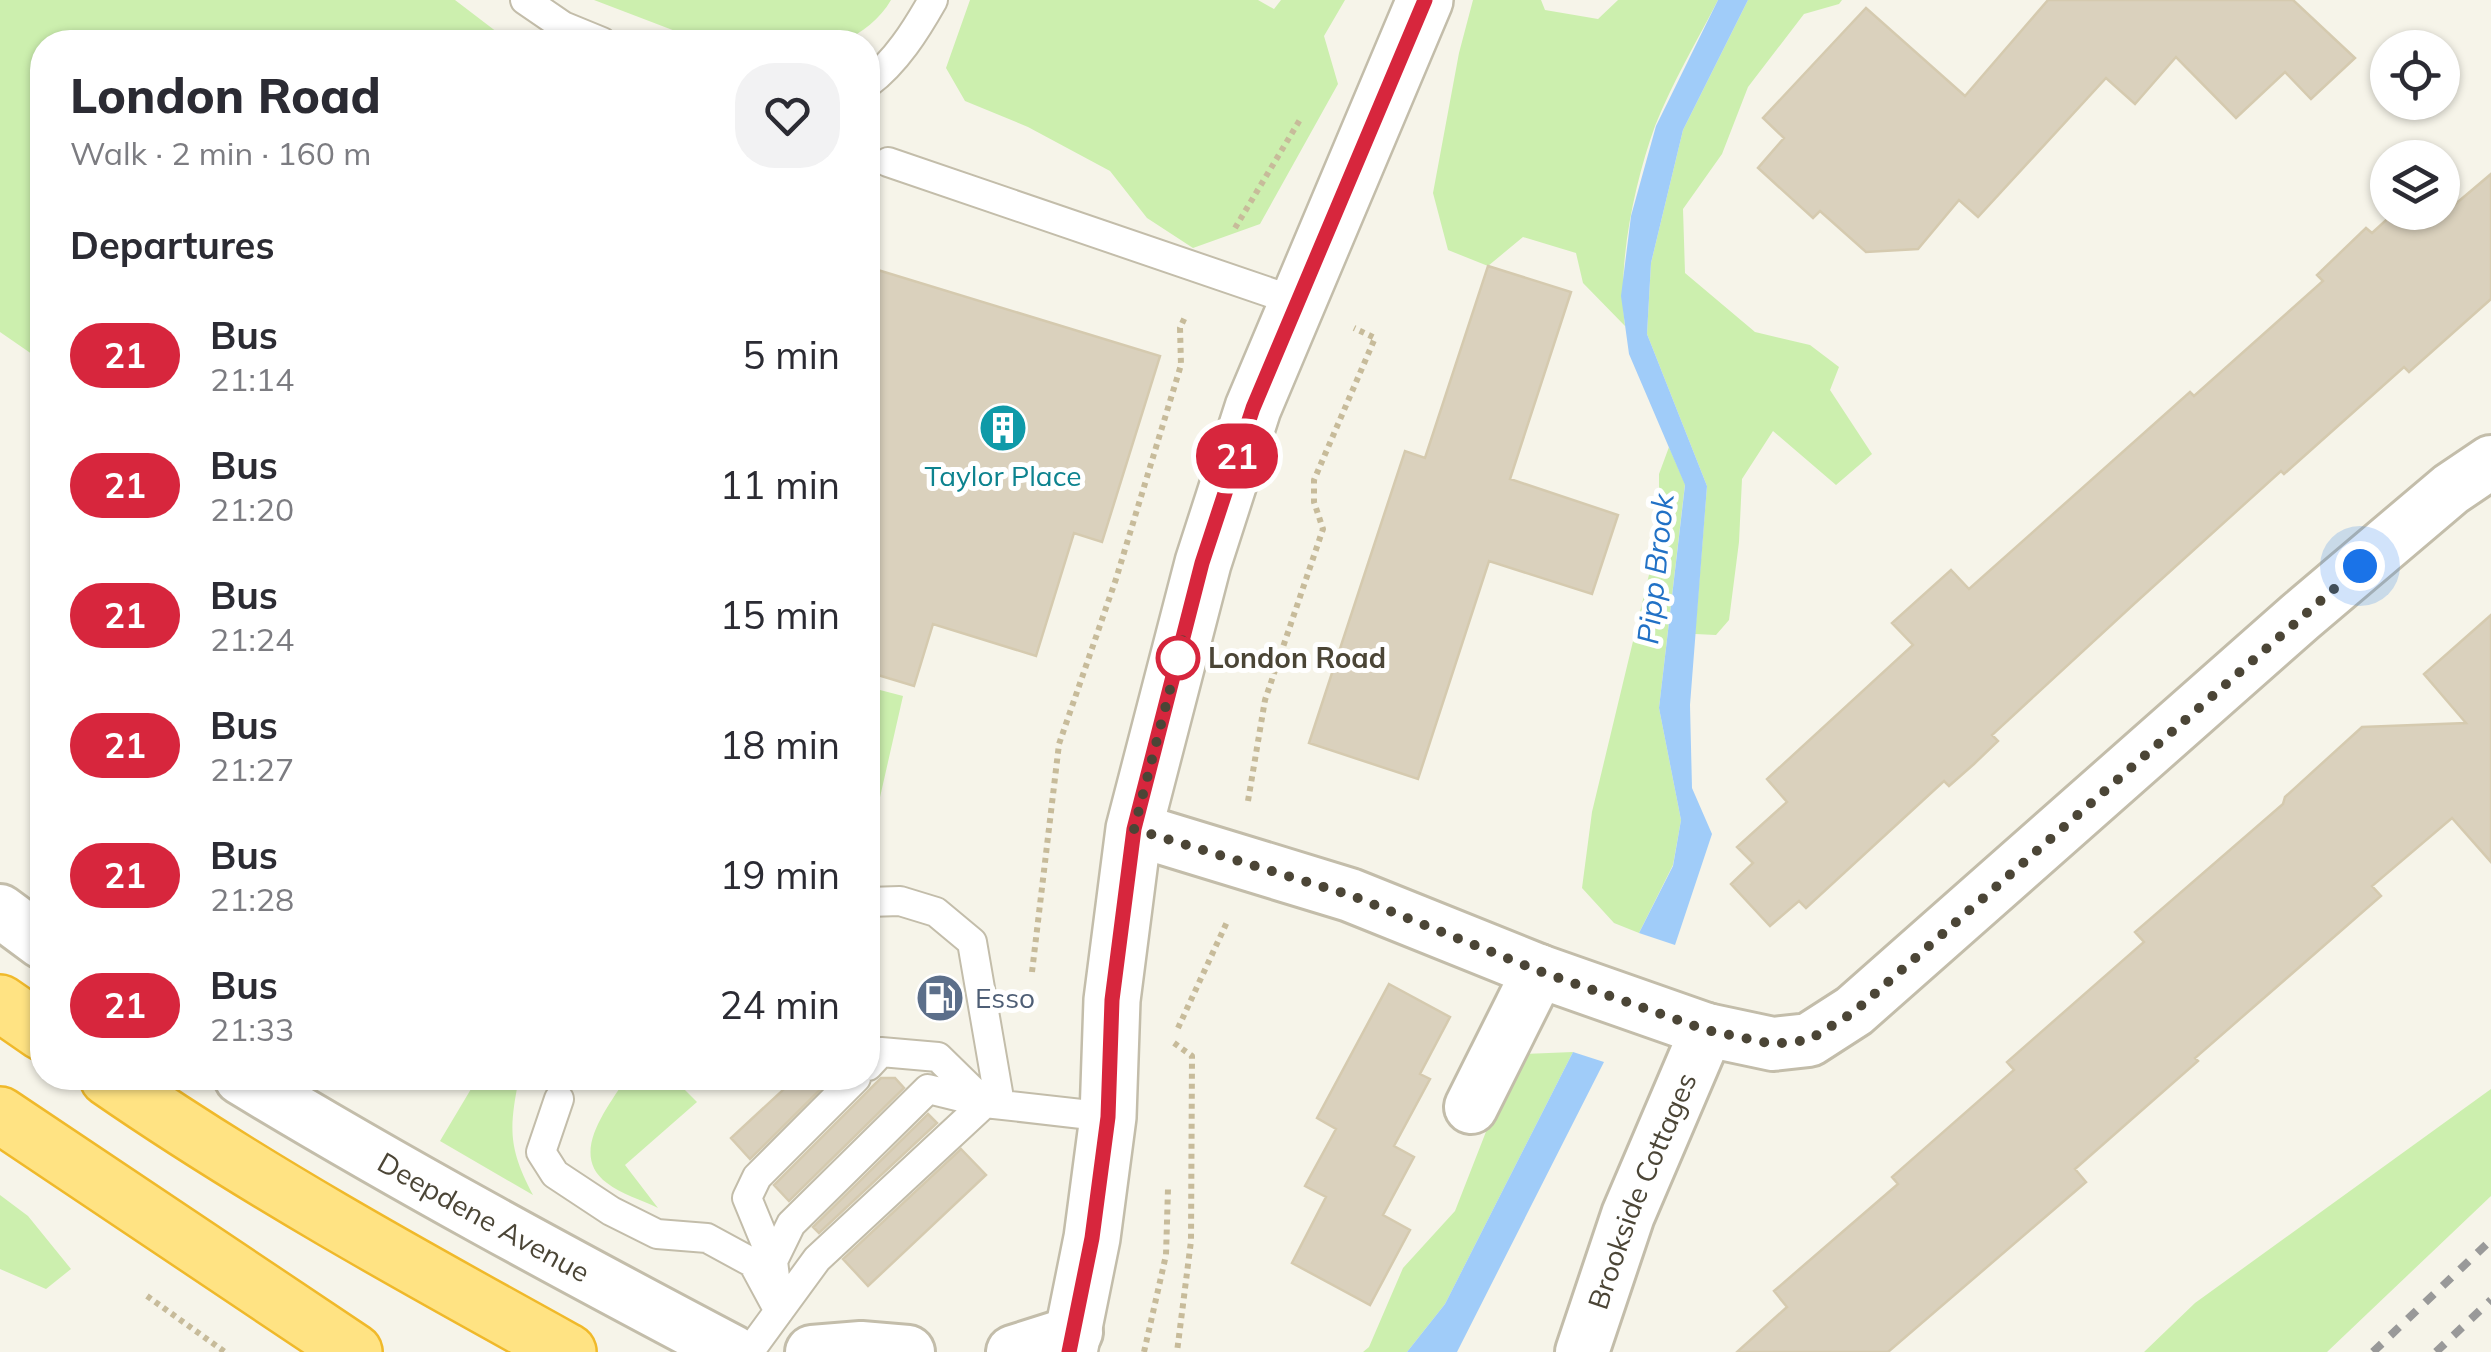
<!DOCTYPE html>
<html lang="en">
<head>
<meta charset="utf-8">
<style>
	:root { --surface:#fff; --page:#f2f2f3; --text:#2b2b33; --muted:#7c7c81 }
	body { margin:0; font-family:Mulish,sans-serif; background:var(--page); color:var(--text); height:100vh; display:flex; flex-direction:column; font-size:38px; white-space:nowrap }
	* { box-sizing:border-box; margin:0 }
	p { font-size:32px; color:var(--muted) }
	.icon { flex:none; width:55px; height:55px; fill:none; stroke:currentColor; stroke-width:2; stroke-linecap:round; stroke-linejoin:round }
	.map { position:relative; flex:1; overflow:hidden }
	.sheet { position:absolute; left:30px; top:30px; width:850px; height:1060px; display:flex; flex-direction:column; background:var(--surface); border-radius:40px; box-shadow:0 2px 8px #0004 }
	.sheet>* { flex:none }
	.badge { padding:0 20px; border-radius:32px; font-size:35px; line-height:65px }
	.controls { position:absolute; left:2370px; top:30px; display:grid; gap:20px }
	.controls a { display:grid; place-items:center; width:90px; height:90px; border-radius:50%; background:var(--surface); box-shadow:0 2px 8px #0004; font-size:50px }
	.you { position:absolute; width:50px; height:50px; margin:-25px; border:8px solid #fff; border-radius:50%; background:#1a73e8; box-shadow:0 0 0 15px #1a73e833 }
	.map>.badge { position:absolute; translate:-50% -50%; box-shadow:0 0 0 5px #fff }
	h2 { padding:0 40px; font-size:38px; line-height:90px }
	.round { display:grid; place-items:center; flex:none; width:105px; height:105px; border-radius:40px; background:var(--page) }
	.overview { display:flex; align-items:center; justify-content:space-between; height:170px; padding:0 40px }
	h1 { font-size:48px; font-weight:800; line-height:75px }
	ul { padding:0; list-style:none }
	li { display:flex; align-items:center; gap:30px; height:130px; padding:0 40px }
	li div { flex:1 }
	li b { display:block; font-size:38px }
	li em { font-style:normal }
	li .badge { min-width:110px; font-weight:700; text-align:center }
	.map>svg:first-child { display:block }
	.green { fill:#ccefae }
	.water { fill:#a0ccf9 }
	.building { fill:#dad1bd; stroke:#d5caaf; stroke-width:2.5 }
	.lines { fill:none; stroke-linecap:round; stroke-linejoin:round }
	.service-casing { stroke:#c3bdaa; stroke-width:32 }
	.minor-casing { stroke:#c3bdaa; stroke-width:58 }
	.tertiary-casing { stroke:#c3bdaa; stroke-width:60 }
	.trunk-casing { stroke:#f0b92a; stroke-width:60 }
	.path { stroke:#c7bb9a; stroke-width:6; stroke-dasharray:5 5; stroke-linecap:butt }
	.service { stroke:#fff; stroke-width:28 }
	.minor { stroke:#fff; stroke-width:52 }
	.tertiary { stroke:#fff; stroke-width:55 }
	.trunk { stroke:#ffe383; stroke-width:55 }
	.rail { stroke:#999; stroke-width:8; stroke-dasharray:12 12; stroke-linecap:butt }
	.line-casing { stroke:#fff; stroke-width:22 }
	.line { stroke:#d7263d; stroke-width:15 }
	.walk { stroke:#4b4536; stroke-width:10; stroke-dasharray:0 18 }
	.stop-dot { fill:#fff; stroke:#d7263d; stroke-width:5 }
	.labels { text-anchor:middle; stroke-width:10; stroke-linejoin:round; paint-order:stroke }
	.culture-label { font-size:28px; fill:#0d838f; stroke:#fff }
	.stop-label { font-size:28px; font-weight:bold; fill:#4b4536; stroke:#fff; text-anchor:start }
	.service-label { font-size:28px; fill:#4e5e75; stroke:#fff; text-anchor:start }
	.street-label { font-size:28px; fill:#4b4536; stroke:#fff }
	.water-label { font-size:30px; font-style:italic; fill:#2171c6; stroke:#fff }
</style>
</head>
<body>
<div class="map">
<svg width="2491" height="1352" viewBox="0 0 2491 1352">
	<rect width="100%" height="100%" fill="#f6f4e9"/>
	<!-- green -->
	<path class="green" d="M0,0H455L510,42H42V361L0,332Z
		M594,0H891C880,19 862,33 842,42H704Z
		M970,0H1258L1274,9L1281,0H1345L1324,36L1338,84L1260,224L1193,248L1147,218L1110,171L1028,127L965,101L946,68Z
		M1473,0H1541L1545,10L1598,19L1618,0H1718C1697,41 1672,83 1655,126C1634,184 1617,265 1625,326L1583,283L1576,253L1523,237L1488,266L1448,250L1433,193L1459,53Z
		M1748,0H1842L1839,4L1804,14L1748,87L1722,154L1683,209L1685,273L1755,332L1810,345L1839,367L1830,390L1872,454L1836,485L1773,431L1742,479L1739,542L1729,620L1716,635L1695,634L1707,486L1647,334L1651,263L1683,130Z
		M1669,447L1685,484L1659,708L1681,820L1673,865L1639,933L1614,923L1582,888L1592,812L1659,533V474Z
		M880,690L903,696L868,850V731Z
		M1573,1052L1445,1304L1407,1352H1363L1369,1347L1403,1268L1455,1211L1498,1101L1524,1054Z
		M454,1078H519C509,1129 508,1147 533,1195L440,1141L471,1089Z
		M626,1078H673L697,1102L625,1165L658,1208C642,1200 621,1194 607,1183C568,1154 608,1108 626,1078Z
		M2491,1089V1196L2327,1352H2144L2195,1303Z
		M0,1195L28,1216L71,1269L46,1289L0,1269Z"/>
	<!-- water -->
	<path class="water" d="M1718,0H1748L1683,130L1651,263L1647,334L1707,486L1690,705L1692,788L1712,834L1675,945L1639,933L1673,866L1681,820L1659,708L1685,485L1629,354L1621,296L1631,216L1656,126Z
		M1573,1052L1604,1062L1457,1352H1407L1445,1304Z"/>
	<!-- building -->
	<path class="building" d="M2048,0H2293L2355,58L2311,99L2285,72L2236,118L2176,57L2135,104L2106,78L1978,217L1959,200L1918,249L1866,252L1820,211L1813,218L1758,168L1784,138L1763,118L1866,8L1965,96Z
		M2491,174V299L2409,372L2404,367L2284,474L2281,471L2134,604L1992,735L1998,741L1974,764L1949,786L1944,781L1806,908L1799,901L1770,926L1731,884L1753,863L1737,847L1787,802L1767,779L1913,645L1892,623L1951,570L1969,589L2190,392L2194,396L2323,281L2317,275L2366,228L2372,233L2395,212H2446Z
		M1488,266L1571,292L1510,479L1618,515L1592,594L1489,561L1418,779L1309,743L1405,451L1425,458Z
		M868,267L1160,356L1102,542L1074,533L1036,656L933,624L914,686L868,672Z
		M2491,615V862L2452,818L2372,886L2381,896L2195,1058L2198,1061L2075,1169L2086,1182L1888,1352H1737L1787,1307L1774,1291L1898,1184L1892,1177L2014,1070L2007,1062L2144,942L2135,932L2283,804L2285,797L2362,727L2466,723L2424,674Z
		M1389,984L1450,1017L1420,1074L1430,1079L1394,1146L1414,1157L1383,1215L1410,1230L1370,1305L1292,1263L1326,1197L1305,1186L1336,1129L1317,1118Z
		M796,1078H832L750,1159L731,1138Z
		M881,1078H895L904,1088L789,1201L774,1185Z
		M928,1114L937,1123L819,1233L813,1227Z
		M961,1149L986,1175L868,1286L843,1259Z"/>
	<g class="lines">
		<!-- service casing -->
		<g class="service-casing">
			<path id="service" d="M525,0L563,26L602,42
				M868,83C896,62 916,30 933,0
				M888,162L1298,302
				M868,902L900,901L936,912L972,942L1000,1104
				M868,1066L881,1052L938,1057L984,1102
				M559,1099L541,1152L555,1174L611,1211L657,1234L707,1238L753,1263L779,1311
				M773,1261L747,1198L757,1177L856,1078
				M777,1294L773,1261L791,1224L928,1089L985,1103
				M749,1352L817,1259L985,1103L1108,1117"/>
		</g>
		<!-- minor casing -->
		<g class="minor-casing">
			<g id="minor">
				<path d="M1134,829L1350,895L1539,971L1707,1030L1773,1044L1809,1040L1854,1011L2300,617L2451,489L2491,462"/>
				<path d="M0,911L42,942"/>
				<path id="s1" d="M241,1078C401,1175 566,1264 733,1352"/>
				<path d="M1471,1107L1539,971"/>
				<path d="M812,1352L861,1348L908,1352"/>
				<path d="M1013,1352L1076,1332"/>
				<path id="s2" d="M1582,1352L1628,1215L1707,1030"/>
			</g>
		</g>
		<!-- tertiary casing -->
		<g class="tertiary-casing">
			<path id="tertiary" d="M1069,1352L1092,1238L1108,1117L1112,1000L1134,829L1203,563L1253,408L1425,0"/>
		</g>
		<!-- trunk casing -->
		<g class="trunk-casing">
			<path id="trunk" d="M0,1003L42,1032
				M108,1078C254,1179 412,1266 568,1352
				M0,1115L354,1352"/>
		</g>
		<!-- path -->
		<path class="path" d="M1235,228L1301,118
			M1248,801L1265,700L1323,529L1314,502V480L1375,338L1354,328
			M1032,972L1059,744L1116,579L1181,365L1180,328L1185,317
			M1178,1028L1227,922
			M1174,1043L1192,1056L1191,1241L1177,1352
			M147,1296L225,1352
			M1144,1352L1166,1255L1168,1189"/>
		<!-- service -->
		<use href="#service" class="service"/>
		<!-- minor -->
		<use href="#minor" class="minor"/>
		<!-- tertiary -->
		<use href="#tertiary" class="tertiary"/>
		<!-- trunk -->
		<use href="#trunk" class="trunk"/>
		<!-- rail -->
		<path class="rail" d="M2373,1352L2491,1240
			M2436,1352L2491,1300"/>
	</g>
	<g class="lines">
		<!-- line casing -->
		<g class="line-casing">
			<path id="line" d="M1069,1352L1092,1238L1108,1117L1112,1000L1134,829L1202,563L1253,408L1425,0"/>
		</g>
		<!-- line -->
		<use href="#line" class="line"/>
		<!-- walk -->
		<path class="walk" d="M1178,658L1183,639L1134,829L1350,895L1539,971L1706,1030L1773,1044L1809,1040L1854,1012L2360,566"/>
	</g>
	<!-- icons -->
	<defs>
		<g id="building-disc" transform="scale(2.5)"><circle r="9.5" fill="#0f9aa8" stroke="#fff"/><path d="M-4-6H4V6H1V3H-1V6H-4ZM-2.5-4.3h1.7v1.8h-1.7ZM.8-4.3h1.7v1.8H.8ZM-2.5-1h1.7V.8h-1.7ZM.8-1h1.7V.8H.8Z" fill="#fff"/></g>
		<g id="fuel-disc" transform="scale(2.5)"><circle r="9.5" fill="#5c6f8a" stroke="#fff"/><path d="M-5.5-6h7V0h2V4h1.3V-2.5L3-4.5l.8-.8L6-3V5H2.5V1h-1V6h-7ZM-4.2-4.7v3.2H.2V-4.7Z" fill="#fff"/></g>
	</defs>
	<g fill-rule="evenodd">
		<use href="#building-disc" x="1003" y="428"/>
		<use href="#fuel-disc" x="940" y="998"/>
	</g>
	<!-- markers -->
	<circle class="stop-dot" cx="1178" cy="658" r="20"/>
	<g class="labels">
		<!-- culture labels -->
		<g class="culture-label">
			<text x="1003" y="486">Taylor Place</text>
		</g>
		<!-- stop labels -->
		<g class="stop-label">
			<text x="1208" y="668">London Road</text>
		</g>
		<!-- service labels -->
		<g class="service-label">
			<text x="975" y="1008">Esso</text>
		</g>
		<!-- street labels -->
		<g class="street-label">
			<text dy="10" stroke="none"><textPath href="#s2" startOffset="172">Brookside Cottages</textPath></text>
			<text dy="10" stroke="none"><textPath href="#s1" startOffset="280">Deepdene Avenue</textPath></text>
		</g>
		<!-- water labels -->
		<g class="water-label">
			<text transform="translate(1656 569) rotate(-84)" y="10">Pipp Brook</text>
		</g>
	</g>
</svg>
<div class="controls">
<a><svg class="icon" aria-label="locate" viewBox="0 0 24 24"><circle cx="12" cy="12" r="6"/><path d="M12 2v4M12 18v4M2 12h4M18 12h4"/></svg></a>
<a><svg class="icon" aria-label="layers" viewBox="0 0 24 24"><path d="M12 4l9 5-9 5-9-5zM3 14l9 5 9-5"/></svg></a>
</div>
<div class="you" style="left:2360px;top:566px"></div>
<b class="badge" style="left:1237px;top:456px;background:#d7263d;color:#fff">21</b>
<section class="sheet">
<div class="overview"><div><h1>London Road</h1><p>Walk · 2 min · 160 m</p></div><a class="round"><svg class="icon" aria-label="heart" viewBox="0 0 24 24"><path d="M12 20l-8-8c-3-5 5-10 8-4 3-6 11-1 8 4z"/></svg></a></div>
<h2>Departures</h2>
<ul>
<li><span class="badge" style="background:#d7263d;color:#fff">21</span><div><b>Bus</b><p>21:14</p></div><em>5 min</em></li>
<li><span class="badge" style="background:#d7263d;color:#fff">21</span><div><b>Bus</b><p>21:20</p></div><em>11 min</em></li>
<li><span class="badge" style="background:#d7263d;color:#fff">21</span><div><b>Bus</b><p>21:24</p></div><em>15 min</em></li>
<li><span class="badge" style="background:#d7263d;color:#fff">21</span><div><b>Bus</b><p>21:27</p></div><em>18 min</em></li>
<li><span class="badge" style="background:#d7263d;color:#fff">21</span><div><b>Bus</b><p>21:28</p></div><em>19 min</em></li>
<li><span class="badge" style="background:#d7263d;color:#fff">21</span><div><b>Bus</b><p>21:33</p></div><em>24 min</em></li>
</ul>
</section>
</div>
</body>
</html>
